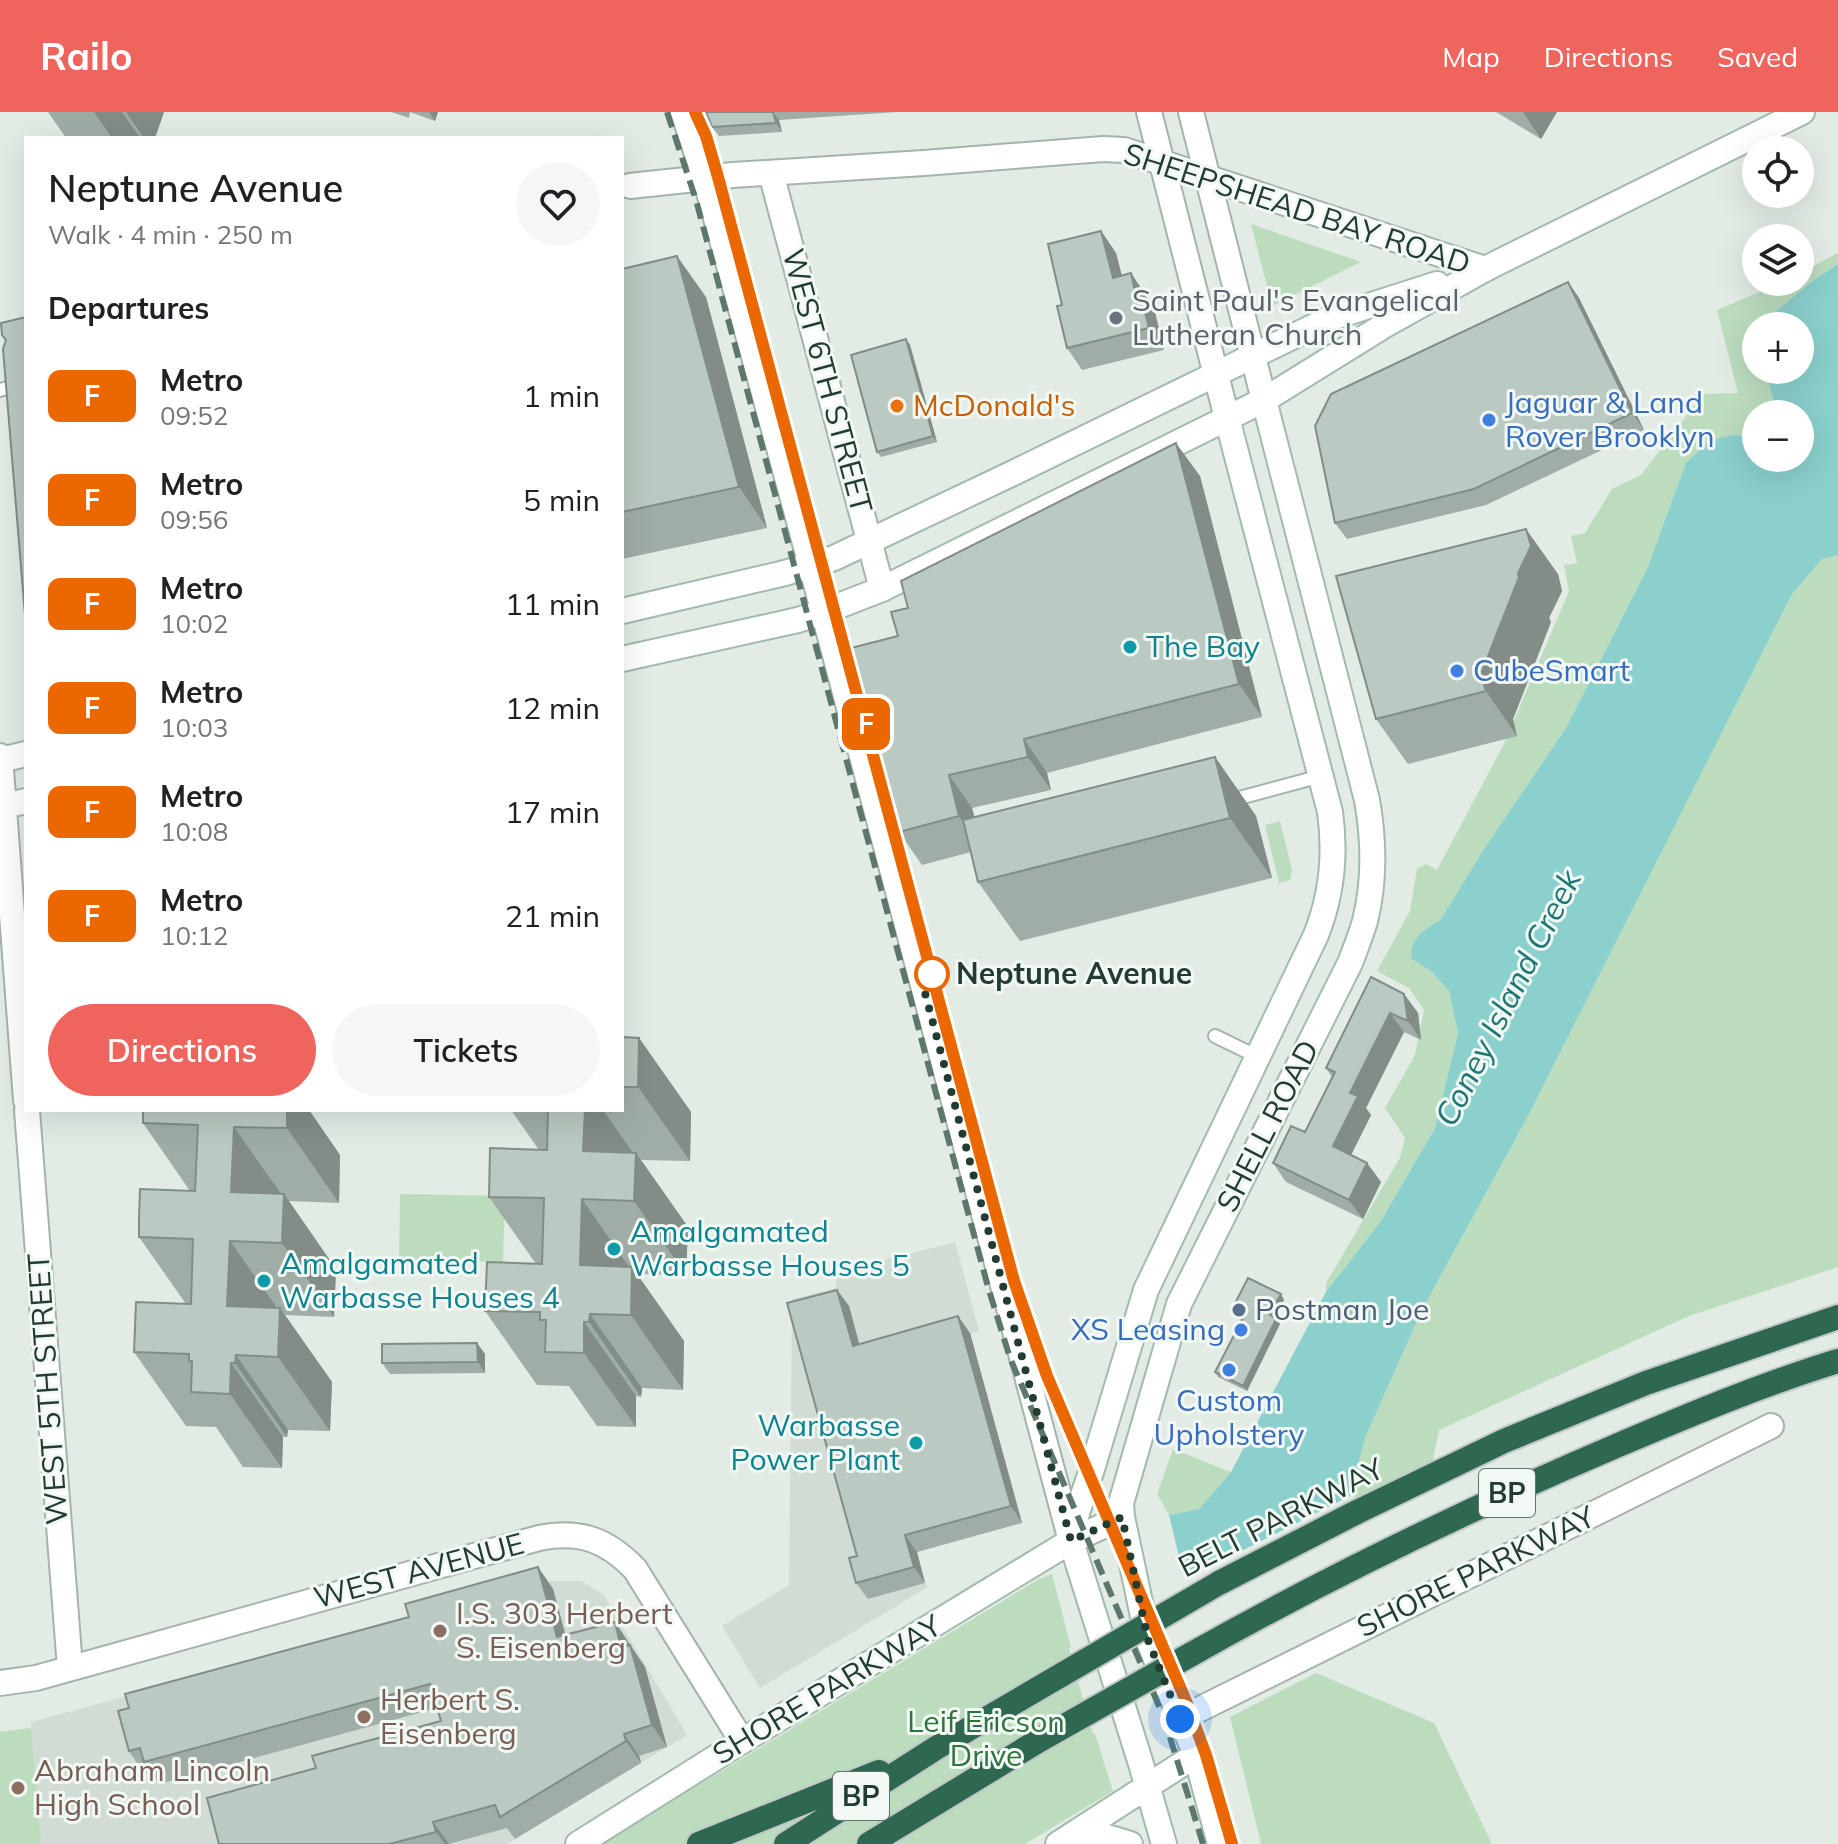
<!DOCTYPE html>
<html lang="en">
<head>
<meta charset="utf-8">
<style>
	:root { --surface:#fff; --page:#f6f6f6; --text:#202124; --muted:#757577; --accent:#ef645c }
	body { margin:0; font-family:Mulish,sans-serif; background:var(--page); color:var(--text); height:100vh; display:flex; flex-direction:column; font-size:30px; white-space:nowrap }
	* { box-sizing:border-box; margin:0 }
	p { font-size:26px; color:var(--muted) }
	.icon { flex:none; width:44px; height:44px; fill:none; stroke:currentColor; stroke-width:2; stroke-linecap:round; stroke-linejoin:round }
	.map { position:relative; flex:1; overflow:hidden }
	.details { position:absolute; left:24px; top:24px; width:600px; height:976px; display:flex; flex-direction:column; background:var(--surface); border-radius:0px; box-shadow:0 8px 32px #0002 }
	.details>* { flex:none }
	.badge { padding:0 16px; border-radius:12px; font-size:28px; line-height:52px }
	.tools { position:absolute; left:1742px; top:24px; display:grid; gap:16px }
	.tools a { display:grid; place-items:center; width:72px; height:72px; border-radius:50%; background:var(--surface); box-shadow:0 8px 32px #0002; font-size:40px }
	.you { position:absolute; width:40px; height:40px; margin:-20px; border:6px solid #fff; border-radius:50%; background:#1a73e8; box-shadow:0 0 0 12px #1a73e833 }
	.map>.badge { position:absolute; translate:-50% -50%; box-shadow:0 0 0 4px #fff }
	h2 { padding:0 24px; font-size:30px; line-height:72px }
	.round { display:grid; place-items:center; flex:none; width:84px; height:84px; border-radius:42px; background:var(--page) }
	.summary { display:flex; align-items:center; justify-content:space-between; height:136px; padding:0 24px }
	h1 { font-size:38px; font-weight:600; line-height:60px }
	.action { display:flex; gap:16px; margin-top:auto; padding:16px 24px }
	.action a { flex:1; height:92px; border-radius:48px; background:var(--accent); color:#fff; font-size:32px; font-weight:600; line-height:92px; text-align:center }
	.action a+a { background:var(--page); color:var(--text) }
	ul { padding:0; list-style:none }
	li { display:flex; align-items:center; gap:24px; height:104px; padding:0 24px }
	li div { flex:1 }
	li b { display:block; font-size:30px }
	li em { font-style:normal }
	li .badge { min-width:88px; font-weight:700; text-align:center }
	header { display:flex; align-items:center; gap:48px; box-sizing:border-box; height:112px; padding:0 40px; background:var(--accent); color:#fff }
	header strong { font-size:38px }
	nav { display:flex; gap:44px; margin-inline-start:auto; font-size:28px }
	.map>svg:first-child { display:block }
	.built { fill:#d0dcd4 }
	.green { fill:#bbddbe }
	.water { fill:#8bd0cd }
	.pier { fill:#e2ece5 }
	.lines { fill:none; stroke-linecap:round; stroke-linejoin:round }
	.service-casing { stroke:#a5b4ab; stroke-width:16 }
	.minor-casing { stroke:#a5b4ab; stroke-width:28 }
	.secondary-casing { stroke:#a3baae; stroke-width:28 }
	.motorway-casing { stroke:#c1c8c5; stroke-width:28 }
	.service { stroke:#fff; stroke-width:12 }
	.minor { stroke:#fff; stroke-width:24 }
	.secondary { stroke:#fff; stroke-width:24 }
	.motorway { stroke:#2e6851; stroke-width:24 }
	.rail { stroke:#5d786b; stroke-width:6; stroke-dasharray:16 8; stroke-linecap:butt }
	.motorway-bridge-casing { stroke:#c1c8c5; stroke-width:28; stroke-linecap:butt }
	.motorway-bridge { stroke:#2e6851; stroke-width:24 }
	.wall { fill:#a0ada6 }
	.shaded-wall { fill:#828d87 }
	.building { fill:#bac9c1; stroke:#828d87; stroke-width:2 }
	.line-casing { stroke:#fff; stroke-width:18 }
	.line { stroke:#eb6800; stroke-width:12 }
	.walk { stroke:#223c30; stroke-width:8; stroke-dasharray:0 14.4 }
	.worship-dot { fill:#6b7280; stroke:#f2f8f4; stroke-width:3 }
	.food-dot { fill:#e8710a; stroke:#f2f8f4; stroke-width:3 }
	.shop-dot { fill:#3f7fe0; stroke:#f2f8f4; stroke-width:3 }
	.culture-dot { fill:#0f9aa8; stroke:#f2f8f4; stroke-width:3 }
	.stop-dot { fill:#fff; stroke:#eb6800; stroke-width:4 }
	.service-dot { fill:#5c6f8a; stroke:#f2f8f4; stroke-width:3 }
	.education-dot { fill:#8d6e63; stroke:#f2f8f4; stroke-width:3 }
	.labels { text-anchor:middle; stroke-width:6; stroke-linejoin:round; paint-order:stroke }
	.shield { fill:#f2f8f4; stroke:#60746b; stroke-width:2 }
	.shield-label { font-size:28px; font-weight:bold; fill:#223c30 }
	.street-label { font-size:30px; fill:#223c30; stroke:#f2f8f4 }
	.worship-label { font-size:30px; fill:#5b616d; stroke:#f2f8f4; text-anchor:start }
	.shop-label { font-size:30px; fill:#366cbe; stroke:#f2f8f4; text-anchor:start }
	.food-label { font-size:30px; fill:#c56008; stroke:#f2f8f4; text-anchor:start }
	.culture-label { font-size:30px; fill:#0d838f; stroke:#f2f8f4; text-anchor:start }
	.stop-label { font-size:30px; font-weight:bold; fill:#223c30; stroke:#f2f8f4; text-anchor:start }
	.service-label { font-size:30px; fill:#4e5e75; stroke:#f2f8f4; text-anchor:start }
	.education-label { font-size:30px; fill:#785e54; stroke:#f2f8f4; text-anchor:start }
	.park-label { font-size:30px; fill:#2d733b; stroke:#f2f8f4 }
	.water-label { font-size:32px; font-style:italic; fill:#1d7775; stroke:#f2f8f4 }
</style>
</head>
<body>
<header>
<strong>Railo</strong>
<nav><a>Map</a><a>Directions</a><a>Saved</a></nav>
</header>
<div class="map">
<svg width="1838" height="1732" viewBox="0 0 1838 1732">
	<rect width="100%" height="100%" fill="#e2ece5"/>
	<!-- built -->
	<path class="built" d="M955,1130L979,1219L970,1222L1022,1411L917,1440L925,1471L928,1475L760,1576L722,1514L789,1473L792,1187L836,1176V1160Z
		M551,1469H582L604,1483L687,1623L507,1732H0V1620L31,1616V1610Z"/>
	<!-- green -->
	<path class="green" d="M1251,112L1361,150L1272,194Z
		M1838,141V152L1810,171L1760,214H1756V258H1765L1777,295L1773,302H1756V319L1747,324L1732,323L1686,351L1647,457L1566,616L1484,737L1441,807L1419,822L1411,846L1432,860L1449,879L1458,921L1435,1016L1381,1109L1326,1180V1171L1400,1046L1405,1026L1385,996L1415,943L1424,898L1409,876L1377,859L1410,799L1417,757L1426,752L1437,758L1504,632L1569,479L1564,453L1577,451L1571,424L1585,421L1612,377L1641,363L1703,282L1738,281L1717,198L1783,170H1800V161Z
		M1838,443V1155L1689,1204L1439,1318L1432,1352L1399,1366L1348,1392L1365,1326L1423,1196L1527,1006L1792,482L1822,447Z
		M1280,709L1292,758L1290,768L1279,771L1265,713Z
		M400,1082L505,1084L503,1150L399,1148Z
		M1173,1337L1231,1360L1199,1397L1169,1403L1157,1382Z
		M1052,1462L1071,1535L1069,1537L1093,1622H1095L1113,1679L1025,1732H601L1039,1467Z
		M1316,1561L1434,1611L1492,1732H1261L1230,1605Z
		M31,1616L41,1732H0V1620Z"/>
	<!-- water -->
	<path class="water" d="M1838,152V443L1822,447L1792,482L1527,1006L1423,1196L1365,1326L1348,1392L1226,1457L1222,1444L1184,1465L1169,1403L1199,1397L1231,1360L1326,1180L1381,1109L1435,1016L1458,921L1449,879L1432,860L1411,846L1412,835L1419,822L1441,807L1484,737L1566,616L1647,457L1686,351L1709,329L1732,323L1747,324L1756,319V346H1800V302H1773L1776,295L1765,258H1800V214L1760,213L1810,171Z"/>
	<!-- pier -->
	<path class="pier" d="M1356,1381L1352,1394L1223,1459L1220,1450L1184,1469L1204,1458Z"/>
	<g class="lines">
		<!-- service casing -->
		<g class="service-casing">
			<path id="service" d="M0,278L26,271
				M1228,689L1321,664
				M1215,924L1258,945"/>
		</g>
		<!-- minor casing -->
		<g class="minor-casing">
			<path id="minor" d="M683,0L705,66L811,453L1071,1429
				M1149,0L1227,306
				M1191,0L1264,288
				M771,61L882,477
				M630,74L733,63L924,51L1103,37L1124,38L1485,157
				M0,644L26,988
				M27,998L70,1556
				M0,1571L36,1566L539,1426C579,1418 606,1427 635,1457L742,1629
				M1180,1607L1771,1314"/>
		</g>
		<!-- secondary casing -->
		<g class="secondary-casing">
			<path id="secondary" d="M622,499L785,461L834,446L1009,363L1331,206L1437,172
				M622,547L798,508L823,500L882,477L1264,288L1385,213L1485,157L1802,0
				M0,648L26,642
				M0,695L26,689
				M578,1732L742,1629L1071,1429L1122,1405
				M1058,1732L1196,1643
				M1067,1732L1107,1725L1130,1732
				M1164,1732L1141,1652L1071,1429L1077,1401L1092,1357L1146,1178L1316,823C1332,783 1336,743 1330,700L1227,306
				M1220,1732L1196,1643L1148,1528L1122,1405L1121,1391L1179,1192L1350,851C1355,838 1361,823 1365,809C1375,769 1374,728 1367,688L1264,288"/>
		</g>
		<!-- motorway casing -->
		<g class="motorway-casing">
			<path id="motorway" d="M1219,1471L1357,1400L1504,1329L1646,1271L1838,1205
				M1190,1543C1328,1465 1471,1396 1616,1334C1689,1303 1763,1272 1838,1249
				M699,1732L879,1660
				M786,1732L936,1636L1022,1586
				M869,1732L1038,1629"/>
		</g>
		<!-- service -->
		<use href="#service" class="service"/>
		<!-- minor -->
		<use href="#minor" class="minor"/>
		<!-- secondary -->
		<use href="#secondary" class="secondary"/>
		<!-- motorway -->
		<use href="#motorway" class="motorway"/>
		<!-- rail -->
		<path class="rail" d="M667,0L696,88L988,1175L1010,1246L1164,1606L1203,1732
			M695,0L706,24L718,65L1014,1169L1047,1264L1186,1589L1206,1643L1232,1732"/>
		<!-- motorway-bridge casing -->
		<g class="motorway-bridge-casing">
			<path id="motorway-bridge" d="M1022,1586L1219,1471
				M1038,1629L1190,1543"/>
		</g>
		<!-- motorway-bridge -->
		<use href="#motorway-bridge" class="motorway-bridge"/>
	</g>
	<!-- wall -->
	<path class="wall" d="M48,0H164L155,26H66Z
		M391,0H438L435,9L410,0L409,6Z
		M706,0H897L779,8L782,20L719,24L712,15Z
		M1496,0H1557L1541,27Z
		M1101,119L1116,141L1122,164L1131,161L1154,196L1164,238L1082,258L1067,236L1062,193Z
		M622,157L706,185L767,416L622,447Z
		M1568,170L1579,186L1644,318L1486,393L1347,427L1335,411Z
		M906,227L910,233L937,330L881,345L877,340Z
		M1200,364L1262,605L1047,661L1051,678L972,696L974,705L1215,645L1256,704L1272,766L1020,829L978,770L971,740L922,753L899,720L898,524L908,496Z
		M1558,462L1562,479L1549,506L1551,510L1513,607L1517,624L1408,652L1376,607Z
		M1404,882L1418,901L1421,928L1404,920L1366,996L1371,1003L1351,1043L1367,1051L1381,1070L1363,1107L1286,1070L1273,1051L1305,1020L1332,965L1326,956Z
		M622,925L639,926L691,1000L690,1049L641,1048L688,1115L686,1163L637,1162L684,1229L683,1278L642,1276L641,1285L636,1284V1315L597,1314L569,1274L537,1273L485,1199L536,1152L489,1085L539,1038L511,998H622Z
		M309,998L340,1043L339,1091L289,1089L336,1157L334,1205L285,1203L332,1270L330,1319L288,1318L287,1325H283L282,1356L243,1355L216,1315L186,1314L134,1240L186,1192L139,1125L190,1079L143,1011Z
		M837,1178L849,1194L859,1232L970,1221L1022,1411L917,1440L925,1471L868,1487L856,1471L857,1444Z
		M1281,1182L1284,1188L1274,1205L1280,1212L1247,1279L1218,1265L1215,1260L1241,1208L1235,1205L1231,1199Z
		M477,1231L485,1242V1261L390,1262L382,1251Z
		M538,1455L553,1477L565,1522L630,1532L631,1535L645,1555L667,1635L639,1644L641,1651L515,1727L507,1716L449,1732H219L316,1656L441,1609L437,1596L159,1672L150,1659L144,1661L129,1639L409,1505Z"/>
	<!-- shaded-wall -->
	<path class="shaded-wall" d="M94,0H122L140,26H112Z
		M126,0H164L155,26H144Z
		M429,0H438L435,9Z
		M773,0L779,8L782,20L776,11Z
		M1523,0H1557L1541,27Z
		M1101,119L1116,141L1128,188L1113,166Z
		M677,144L706,185L767,416L739,375Z
		M1131,161L1154,196L1164,238L1149,216L1134,175Z
		M1568,170L1579,186L1644,318L1632,301Z
		M906,227L910,233L937,330L933,324Z
		M1176,331L1200,364L1262,605L1239,572Z
		M1526,417L1558,462L1562,479L1549,506L1551,510L1513,607L1517,624L1486,579L1481,562L1518,461Z
		M1024,627L1047,661L1051,678L1028,645Z
		M1215,645L1256,704L1272,766L1230,706Z
		M949,663L972,696L983,737L959,704Z
		M1404,882L1418,901L1421,928L1408,909Z
		M1390,901L1404,920L1366,996L1371,1003L1346,1053L1333,1034L1350,981Z
		M639,926L691,1000L690,1049L638,975Z
		M268,998H309L340,1043L339,1091L287,1016Z
		M585,998H603L636,1045V1041L688,1115L686,1163L634,1089L583,1039Z
		M234,1015L284,1086V1082L336,1157L334,1205L282,1131L231,1080Z
		M1367,1051L1381,1070L1363,1107L1349,1088Z
		M582,1087L632,1159V1155L684,1229L683,1278L631,1203L580,1153Z
		M230,1129L280,1200V1196L332,1270L330,1319L278,1245L227,1194Z
		M837,1178L849,1194L864,1250L853,1234Z
		M1281,1182L1284,1188L1273,1208L1269,1202Z
		M590,1202L642,1276L641,1285L589,1210Z
		M958,1204L970,1221L1022,1411L1011,1394Z
		M1276,1207L1280,1212L1247,1279L1243,1274Z
		M584,1210L636,1284V1315L584,1241Z
		M477,1231L485,1242V1261L478,1250Z
		M236,1243L288,1318L287,1325L235,1251Z
		M231,1251L283,1325L282,1356L230,1282Z
		M905,1423L917,1440L925,1471L914,1455Z
		M538,1455L553,1477L572,1547L557,1525Z
		M615,1510L645,1555L667,1635L652,1613L621,1536Z
		M624,1622L639,1644L641,1651L626,1629Z
		M433,1710L449,1732H445L436,1720Z"/>
	<!-- building -->
	<path class="building" d="M706,0H773L776,11L712,15Z
		M1101,119L1113,166L1131,161L1134,175L1138,174L1149,216L1067,236L1057,194L1062,193L1048,132Z
		M677,144L739,375L622,400V157Z
		M1568,170L1632,301L1474,377L1335,411L1315,314L1331,282Z
		M26,205V515L3,237L6,228L2,223L1,211Z
		M906,227L933,324L877,340L851,243Z
		M1176,331L1239,572L1024,627L1028,645L949,663L959,704L899,720L851,536L898,524L891,500L908,496L901,469Z
		M1526,417L1531,434L1518,461L1519,465L1481,562L1486,579L1376,607L1336,464Z
		M1215,645L1230,706L978,770L963,708Z
		M1371,865L1404,882L1408,909L1390,901L1350,981L1358,984L1333,1034L1367,1051L1349,1088L1273,1051L1291,1014L1305,1020L1335,960L1326,956Z
		M622,925L639,926L638,975H622Z
		M143,998H287V1016L234,1015L231,1080L284,1082L282,1131L230,1129L227,1194L280,1196L278,1245L236,1243L235,1251H231L230,1282L191,1280L192,1249H189V1242L134,1240L136,1190L191,1192L193,1127L139,1125V1106L140,1077L195,1079L198,1013L143,1011Z
		M548,998H585L583,1039L636,1041L634,1089L582,1087L580,1153L632,1155L631,1203L590,1202L589,1210H584V1241L545,1240L546,1208H540V1200L485,1199L487,1150L542,1152L544,1086L489,1085L490,1036L547,1038Z
		M1248,1166L1281,1182L1269,1202L1276,1207L1243,1274L1215,1260L1243,1206L1231,1199Z
		M837,1178L853,1234L958,1204L1011,1394L905,1423L914,1455L856,1471L849,1446L857,1444L787,1191Z
		M477,1231L478,1250L382,1251V1232Z
		M538,1455L557,1525L615,1510L621,1536L630,1533L652,1613L624,1622L626,1629L500,1705L495,1693L433,1710L436,1720L389,1732H219L207,1686L316,1656L312,1644L441,1609L430,1572L144,1650L140,1636L129,1639L118,1599L129,1596L125,1582L409,1505L405,1492Z"/>
	<g class="lines">
		<!-- line casing -->
		<g class="line-casing">
			<path id="line" d="M695,0L706,24L718,65L1014,1169L1047,1264L1186,1589L1206,1643L1232,1732"/>
		</g>
		<!-- line -->
		<use href="#line" class="line"/>
		<!-- walk -->
		<path class="walk" d="M932,862L921,866L1071,1429L1122,1405L1148,1528L1180,1607"/>
	</g>
	<!-- markers -->
	<circle class="worship-dot" cx="1116" cy="206" r="8"/>
	<circle class="food-dot" cx="897" cy="294" r="8"/>
	<g class="shop-dot">
		<circle cx="1489" cy="308" r="8"/>
		<circle cx="1457" cy="559" r="8"/>
		<circle cx="1241" cy="1218" r="8"/>
		<circle cx="1229" cy="1258" r="8"/>
	</g>
	<g class="culture-dot">
		<circle cx="1130" cy="535" r="8"/>
		<circle cx="614" cy="1137" r="8"/>
		<circle cx="264" cy="1169" r="8"/>
		<circle cx="916" cy="1331" r="8"/>
	</g>
	<circle class="stop-dot" cx="932" cy="862" r="16"/>
	<circle class="service-dot" cx="1239" cy="1198" r="8"/>
	<g class="education-dot">
		<circle cx="440" cy="1519" r="8"/>
		<circle cx="364" cy="1605" r="8"/>
		<circle cx="18" cy="1676" r="8"/>
	</g>
	<g class="labels">
		<!-- shield labels -->
		<g class="shield">
			<rect x="1479" y="1357" width="56" height="48" rx="6"/>
			<rect x="833" y="1660" width="56" height="48" rx="6"/>
		</g>
		<g class="shield-label">
			<text x="1507" y="1391">BP</text>
			<text x="861" y="1694">BP</text>
		</g>
		<!-- street labels -->
		<g class="street-label">
			<text transform="translate(1297 97) rotate(18)" y="10">SHEEPSHEAD BAY ROAD</text>
			<text transform="translate(827 269) rotate(75)" y="10">WEST 6TH STREET</text>
			<text transform="translate(1268 1014) rotate(-63)" y="10">SHELL ROAD</text>
			<text transform="translate(48 1277) rotate(-94)" y="10">WEST 5TH STREET</text>
			<text transform="translate(1281 1406) rotate(-27)" y="10">BELT PARKWAY</text>
			<text transform="translate(419 1459) rotate(-15)" y="10">WEST AVENUE</text>
			<text transform="translate(1476 1460) rotate(-26)" y="10">SHORE PARKWAY</text>
			<text transform="translate(827 1578) rotate(-31)" y="10">SHORE PARKWAY</text>
		</g>
		<!-- worship labels -->
		<g class="worship-label">
			<text x="1132" y="199">Saint Paul's Evangelical<tspan x="1132" dy="34">Lutheran Church</tspan></text>
		</g>
		<!-- shop labels -->
		<g class="shop-label">
			<text x="1505" y="301">Jaguar &amp; Land<tspan x="1505" dy="34">Rover Brooklyn</tspan></text>
			<text x="1473" y="569">CubeSmart</text>
			<text x="1225" y="1228" text-anchor="end">XS Leasing</text>
			<text x="1229" y="1299" text-anchor="middle">Custom<tspan x="1229" dy="34">Upholstery</tspan></text>
		</g>
		<!-- food labels -->
		<g class="food-label">
			<text x="913" y="304">McDonald's</text>
		</g>
		<!-- culture labels -->
		<g class="culture-label">
			<text x="1146" y="545">The Bay</text>
			<text x="630" y="1130">Amalgamated<tspan x="630" dy="34">Warbasse Houses 5</tspan></text>
			<text x="280" y="1162">Amalgamated<tspan x="280" dy="34">Warbasse Houses 4</tspan></text>
			<text x="900" y="1324" text-anchor="end">Warbasse<tspan x="900" dy="34">Power Plant</tspan></text>
		</g>
		<!-- stop labels -->
		<g class="stop-label">
			<text x="956" y="872">Neptune Avenue</text>
		</g>
		<!-- service labels -->
		<g class="service-label">
			<text x="1255" y="1208">Postman Joe</text>
		</g>
		<!-- education labels -->
		<g class="education-label">
			<text x="456" y="1512">I.S. 303 Herbert<tspan x="456" dy="34">S. Eisenberg</tspan></text>
			<text x="380" y="1598">Herbert S.<tspan x="380" dy="34">Eisenberg</tspan></text>
			<text x="34" y="1669">Abraham Lincoln<tspan x="34" dy="34">High School</tspan></text>
		</g>
		<!-- park labels -->
		<g class="park-label">
			<text x="986" y="1620">Leif Ericson<tspan x="986" dy="34">Drive</tspan></text>
		</g>
		<!-- water labels -->
		<g class="water-label">
			<text transform="translate(1508 886) rotate(-63)" y="11">Coney Island Creek</text>
		</g>
	</g>
</svg>
<div class="tools">
<a><svg class="icon" aria-label="locate" viewBox="0 0 24 24"><circle cx="12" cy="12" r="6"/><path d="M12 2v4M12 18v4M2 12h4M18 12h4"/></svg></a>
<a><svg class="icon" aria-label="layers" viewBox="0 0 24 24"><path d="M12 4l9 5-9 5-9-5zM3 14l9 5 9-5"/></svg></a>
<a>+</a>
<a>−</a>
</div>
<div class="you" style="left:1180px;top:1607px"></div>
<b class="badge" style="left:866px;top:612px;background:#eb6800;color:#fff">F</b>
<section class="details">
<div class="summary"><div><h1>Neptune Avenue</h1><p>Walk · 4 min · 250 m</p></div><a class="round"><svg class="icon" aria-label="heart" viewBox="0 0 24 24"><path d="M12 20l-8-8c-3-5 5-10 8-4 3-6 11-1 8 4z"/></svg></a></div>
<h2>Departures</h2>
<ul>
<li><span class="badge" style="background:#eb6800;color:#fff">F</span><div><b>Metro</b><p>09:52</p></div><em>1 min</em></li>
<li><span class="badge" style="background:#eb6800;color:#fff">F</span><div><b>Metro</b><p>09:56</p></div><em>5 min</em></li>
<li><span class="badge" style="background:#eb6800;color:#fff">F</span><div><b>Metro</b><p>10:02</p></div><em>11 min</em></li>
<li><span class="badge" style="background:#eb6800;color:#fff">F</span><div><b>Metro</b><p>10:03</p></div><em>12 min</em></li>
<li><span class="badge" style="background:#eb6800;color:#fff">F</span><div><b>Metro</b><p>10:08</p></div><em>17 min</em></li>
<li><span class="badge" style="background:#eb6800;color:#fff">F</span><div><b>Metro</b><p>10:12</p></div><em>21 min</em></li>
</ul>
<div class="action"><a>Directions</a><a>Tickets</a></div>
</section>
</div>
</body>
</html>
